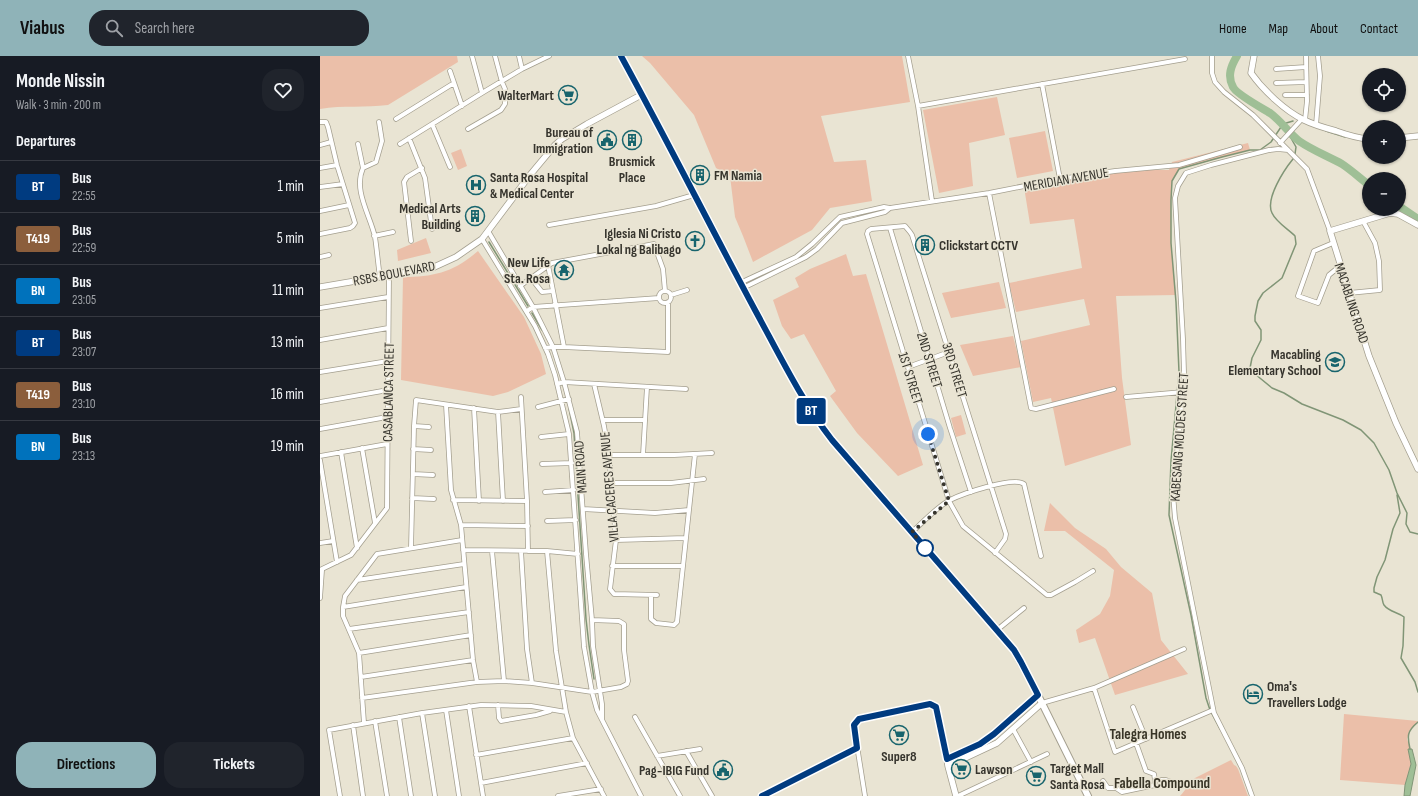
<!DOCTYPE html>
<html lang="en">
<head>
<meta charset="utf-8">
<style>
	:root { --surface:#171b24; --page:#20242c; --text:#f1f3f6; --muted:#9ea1a6; --line:#363941; --accent:#8fb3b8 }
	body { margin:0; font-family:"Sofia Sans Condensed",sans-serif; background:var(--page); color:var(--text); height:100vh; display:flex; flex-direction:column; font-size:15px; white-space:nowrap }
	* { box-sizing:border-box; margin:0 }
	p { font-size:13px; color:var(--muted) }
	.icon { flex:none; width:22px; height:22px; fill:none; stroke:currentColor; stroke-width:2; stroke-linecap:round; stroke-linejoin:round }
	.map { position:relative; flex:1; overflow:hidden }
	.details { display:flex; flex-direction:column; background:var(--surface); width:320px }
	.details>* { flex:none }
	.badge { padding:0 8px; border-radius:3px; font-size:14px; line-height:26px }
	.buttons { position:absolute; left:1042px; top:12px; display:grid; gap:8px }
	.buttons a { display:grid; place-items:center; width:44px; height:44px; border-radius:50%; background:var(--surface); box-shadow:0 1px 3px #0004; font-size:20px }
	.you { position:absolute; width:20px; height:20px; margin:-10px; border:3px solid #fff; border-radius:50%; background:#1a73e8; box-shadow:0 0 0 6px #1a73e833 }
	.map>.badge { position:absolute; translate:-50% -50%; box-shadow:0 0 0 2px #fff }
	h2 { padding:0 16px; font-size:15px; line-height:36px }
	.round { display:grid; place-items:center; flex:none; width:42px; height:42px; border-radius:16px; background:var(--page) }
	.headline { display:flex; align-items:center; justify-content:space-between; height:68px; padding:0 16px }
	h1 { font-size:19px; font-weight:700; line-height:30px }
	.primary-button { display:flex; gap:8px; margin-top:auto; padding:8px 16px }
	.primary-button a { flex:1; height:46px; border-radius:16px; background:var(--accent); color:#111; font-size:16px; font-weight:700; line-height:46px; text-align:center }
	.primary-button a+a { background:var(--page); color:var(--text) }
	ul { padding:0; list-style:none }
	li { display:flex; align-items:center; gap:12px; height:52px; padding:0 16px; border-top:1px solid var(--line) }
	li div { flex:1 }
	li b { display:block; font-size:15px }
	li em { font-style:normal }
	li .badge { min-width:44px; font-weight:700; text-align:center }
	header { display:flex; align-items:center; gap:24px; box-sizing:border-box; height:56px; padding:0 20px; background:var(--accent); color:#111 }
	header strong { font-size:19px }
	nav { display:flex; gap:22px; margin-inline-start:auto; font-size:14px }
	.search { width:280px; height:36px; background:var(--page); display:flex; align-items:center; gap:10px; box-sizing:border-box; padding:0 14px; border-radius:16px; color:var(--muted); font-size:15px }
	main { display:flex; flex:1; min-height:0 }
	.map>svg:first-child { display:block }
	.green { fill:#ebbfa9 }
	.water { fill:#9fbf96; stroke:#809576 }
	.lines { fill:none; stroke-linecap:round; stroke-linejoin:round }
	.stream { stroke:#809576; stroke-width:1.5 }
	.river { stroke:#9fbf96; stroke-width:8 }
	.street-casing { stroke:#a49f8f; stroke-width:5.5 }
	.secondary-casing { stroke:#a49f8f; stroke-width:7 }
	.primary-casing { stroke:#a49f8f; stroke-width:8 }
	.street { stroke:#fff; stroke-width:4 }
	.secondary { stroke:#fff; stroke-width:5.5 }
	.primary { stroke:#fff; stroke-width:6 }
	.line-casing { stroke:#fff; stroke-width:9 }
	.line { stroke:#003b80; stroke-width:6 }
	.walk { stroke:#36342d; stroke-width:4; stroke-dasharray:0 7.2 }
	.stop-dot { fill:#fff; stroke:#003b80; stroke-width:2 }
	.labels { text-anchor:middle; stroke-width:3; stroke-linejoin:round; paint-order:stroke }
	.poi-label { font-size:14px; font-weight:bold; fill:#36342d; stroke:#e9e4d3; text-anchor:end }
	.street-label { font-size:14px; fill:#36342d; stroke:#e9e4d3 }
	.neighbourhood-label { font-size:15px; font-weight:bold; fill:#393527; stroke:#e9e4d3 }
</style>
</head>
<body>
<header>
<strong>Viabus</strong>
<div class="search"><svg class="icon" aria-label="search" viewBox="0 0 24 24"><circle cx="10" cy="10" r="6"/><path d="M15 15l6 6"/></svg>Search here</div>
<nav><a>Home</a><a>Map</a><a>About</a><a>Contact</a></nav>
</header>
<main>
<section class="details">
<div class="headline"><div><h1>Monde Nissin</h1><p>Walk · 3 min · 200 m</p></div><a class="round"><svg class="icon" aria-label="heart" viewBox="0 0 24 24"><path d="M12 20l-8-8c-3-5 5-10 8-4 3-6 11-1 8 4z"/></svg></a></div>
<h2>Departures</h2>
<ul>
<li><span class="badge" style="background:#003b80;color:#fff">BT</span><div><b>Bus</b><p>22:55</p></div><em>1 min</em></li>
<li><span class="badge" style="background:#8b5e3c;color:#fff">T419</span><div><b>Bus</b><p>22:59</p></div><em>5 min</em></li>
<li><span class="badge" style="background:#0072bc;color:#fff">BN</span><div><b>Bus</b><p>23:05</p></div><em>11 min</em></li>
<li><span class="badge" style="background:#003b80;color:#fff">BT</span><div><b>Bus</b><p>23:07</p></div><em>13 min</em></li>
<li><span class="badge" style="background:#8b5e3c;color:#fff">T419</span><div><b>Bus</b><p>23:10</p></div><em>16 min</em></li>
<li><span class="badge" style="background:#0072bc;color:#fff">BN</span><div><b>Bus</b><p>23:13</p></div><em>19 min</em></li>
</ul>
<div class="primary-button"><a>Directions</a><a>Tickets</a></div>
</section>
<div class="map">
<svg width="1098" height="740" viewBox="0 0 1098 740">
	<rect width="100%" height="100%" fill="#e9e4d3"/>
	<!-- green -->
	<path class="green" d="M0,0H137L138,6L68,49C46,52 23,49 0,53Z
		M322,0H582L590,46L501,60L514,106L546,104L552,145L510,152L492,174L433,206L423,180L415,161L410,120L396,112L374,59L330,7Z
		M677,41L685,79L649,87L653,130L619,137L603,54Z
		M725,75L733,115L697,122L689,82Z
		M928,87L930,94L859,113L852,125L851,144V187L856,239L796,240L802,322L811,389L745,410L731,342L713,346L701,285L770,269L764,243L696,256L689,227L762,212L754,163L710,168L704,131L795,114H849L852,106Z
		M141,93L147,110L138,114L131,97Z
		M106,182L111,197L78,205L77,194Z
		M158,195L204,261L221,298L226,318L188,336L173,340L81,324L83,221C114,221 134,216 158,195Z
		M526,198L533,220L546,218L603,409L578,420L537,377L510,340L516,335L484,278L471,283L462,270L453,244L479,231L475,222L490,213Z
		M679,226L686,252L631,262L622,237Z
		M693,280L701,311L653,320L640,289Z
		M641,359L646,378L636,381L631,362Z
		M730,447L755,472L786,493L801,511L832,537L841,584L868,618L795,639L775,582L759,587L756,574L780,558L790,540L794,514L745,475H724Z
		M1024,658L1098,665L1089,676L1087,683L1090,692L1091,708L1085,729L1020,724Z
		M911,704L914,709L916,710L918,713L928,740H860C866,734 869,727 875,722Z"/>
	<!-- water -->
	<path class="water" d="M1088,693H1092L1096,709L1090,740H1084L1085,729L1091,708Z"/>
	<g class="lines">
		<!-- stream -->
		<path class="stream" d="M963,68L976,91L975,98
			M1006,75L1025,81
			M955,80L963,68L973,65
			M973,103C964,114 945,143 952,157C956,166 968,173 975,180L976,188L962,222L943,237L938,245L935,260V265L941,274V284L932,302L930,312L935,318L952,332L964,337L982,348L1023,364L1041,374L1054,387L1069,414L1077,437L1087,457L1086,468L1090,476L1098,478
			M169,186L208,250
			M212,257L222,274
			M249,352L254,377L266,563L269,589L274,623
			M1077,439L1080,457L1073,473L1065,504L1057,521L1054,532V536L1061,539C1063,543 1062,546 1064,549C1069,556 1078,556 1084,561L1083,590L1081,602L1095,626L1098,636
			M900,673L890,654L886,642L871,559L849,459L851,405L859,316L856,246L851,187V144L852,125L859,113L902,101L930,94H940L951,86L953,83
			M1090,693C1087,680 1087,675 1098,666"/>
		<!-- river -->
		<path class="river" d="M917,0C911,10 907,20 913,31C916,38 942,52 950,57C961,65 968,76 979,85C992,94 1007,100 1022,108C1031,114 1040,122 1049,129
			M1079,150L1098,163"/>
		<!-- street casing -->
		<g class="street-casing">
			<path id="street" d="M152,0L162,37
				M199,0L202,13
				M588,0L598,50L612,145
				M892,0V17L895,26L904,36L933,59L987,113L1010,175
				M956,13L986,11
				M130,15L142,50
				M956,27L986,26
				M722,28L740,123
				M965,39H987
				M598,50L865,3
				M76,63L134,27
				M985,64L987,45L986,0
				M0,66H6L8,71L17,109L35,167L33,170L30,172L0,178
				M59,66L62,85L56,106L43,112C33,134 50,159 55,181C57,194 58,208 60,221
				M112,68L130,111
				M996,69L1000,20L998,0
				M148,73L181,54L185,48V33L182,26L175,0
				M89,82L105,122L112,173
				M960,87L982,63
				M38,88L43,112
				M80,88L162,37L202,13L229,0
				M0,89L11,86
				M0,112L17,109
				M0,131L23,128
				M669,137L711,352L716,353L794,333
				M0,155L29,149
				M229,169L336,150L374,139
				M570,172L630,372L651,436
				M168,175L213,251L233,291L244,326L257,376L266,498L272,564L273,590L282,648V663
				M54,180L73,176
				M162,183L215,270L228,298L235,319L249,378L264,591L272,636L277,654L321,740
				M91,185L84,126L87,121L102,112
				M1013,187L994,195L978,240L998,247L1009,219L1020,210
				M0,201L9,199
				M228,209L244,291
				M211,222L222,236L233,235
				M420,227L476,201L492,188L520,161L564,151L570,152L669,137L740,123L795,115L859,109L920,91
				M200,230L232,207L334,188L343,213L345,235
				M423,232L486,201L497,193L522,167L565,156L570,152
				M339 241a6 6 0 1 1 12 0a6 6 0 1 1-12 0Z
				M1029,237L1060,234L1059,205L1055,187L1043,165
				M351,239L367,234
				M0,252L68,241
				M207,255L213,251L339,242
				M0,284L68,272
				M225,292L233,291H244L348,296V246
				M588,311L629,296
				M0,316L68,305
				M237,328L244,326L366,333
				M274,328L284,370L289,399L296,484L290,533L294,538L337,539
				M201,341L207,445L208,495
				M806,341L863,336
				M0,346L68,334
				M126,349L131,434L141,469L153,604L157,626
				M218,351L249,343
				M154,352L159,445
				M178,356L183,445
				M283,364H325
				M94,370L109,371
				M0,373L67,361
				M221,381L249,378
				M42,392L55,467
				M93,393L111,394
				M21,396L37,492
				M289,399H354L392,397
				M323,399L327,331
				M0,400L67,388
				M0,404L17,506
				M222,408L252,407
				M93,418L113,419
				M290,427H351L384,423
				M225,436L254,434
				M92,442L114,443
				M133,444L207,445
				M263,453L335,457L369,454
				M227,465L256,464
				M141,469L208,470
				M592,476C601,468 619,449 630,444C642,438 693,420 704,428L721,500
				M296,484L366,482
				M0,487L13,485
				M91,492L94,370L96,344L178,356L201,353
				M143,494L227,495L258,498
				M172,495L184,625
				M201,495L207,593L212,627
				M227,495L236,595L246,656L253,682L284,740
				M675,497L685,483L686,478L592,179L590,176L585,170L551,173L548,175L547,178L629,445L643,470L727,539H731L755,526L773,515
				M292,510H363
				M0,514L31,499L67,452L69,219
				M37,524L144,508
				M331,539V563L336,567L354,569L357,566L375,398
				M0,542L2,514
				M23,551L146,531
				M29,573L149,556
				M677,574L704,552
				M39,597L151,579
				M41,621L153,604
				M774,632L864,593
				M42,642L157,626L184,625L212,627L272,636L301,631L307,628L308,625L304,594V568L299,565L272,564
				M722,647L774,632L795,696L893,654
				M178,649L179,662L181,665L216,659L230,655
				M149,650L163,740
				M813,651L826,683
				M126,654L139,740
				M102,657L115,740
				M79,661L91,740
				M315,661L360,740
				M55,665L67,740
				M44,667L39,597L23,560V551L25,540L57,498L142,484
				M33,669L43,740
				M693,673L711,706
				M816,687L826,715L834,718L835,724H846L859,729
				M366,695L392,740
				M156,699L253,682
				M337,700L380,693
				M783,725L788,732H796L802,736L835,729V724
				M161,727L267,707
				M20,740L9,674L102,657L161,649L211,650L246,656
				M238,740L281,733
				M545,740L534,671L535,666L539,663L610,648L616,651L627,703
				M638,740L727,698
				M932,740L922,712L894,657L855,462L853,438L863,336L864,317L863,283L855,142L858,130L866,117L891,109L949,94L958,93L968,94"/>
		</g>
		<!-- secondary casing -->
		<g class="secondary-casing">
			<path id="secondary" d="M934,0L931,17C943,34 965,55 984,64C994,69 1005,72 1016,75C1027,79 1037,82 1049,83
				M1079,82L1098,80
				M1098,169L1078,158L1070,157L1010,175L1049,300L1076,367L1098,413
				M0,231L112,212L136,201L162,183L210,119L235,89L242,83L267,68L321,39
				M628,710L627,703L659,688L674,678L718,639
				M636,740L628,710L677,687L722,647"/>
		</g>
		<!-- primary casing -->
		<g class="primary-casing">
			<path id="primary" d="M301,0C347,84 390,170 435,254C459,298 481,344 512,384L694,594L714,631L768,740"/>
		</g>
		<!-- street -->
		<use href="#street" class="street"/>
		<!-- secondary -->
		<use href="#secondary" class="secondary"/>
		<!-- primary -->
		<use href="#primary" class="primary"/>
	</g>
	<g class="lines">
		<!-- line casing -->
		<g class="line-casing">
			<path id="line" d="M301,0C347,84 390,170 435,254C459,298 481,344 512,384L694,594L701,606L718,639L674,678L660,688L627,703L616,651L610,648L539,663L534,669L537,692L442,740"/>
		</g>
		<!-- line -->
		<use href="#line" class="line"/>
		<!-- walk -->
		<path class="walk" d="M605,492L592,476L629,445L608,378"/>
	</g>
	<!-- icons -->
	<defs>
		<g id="supermarket-ring" transform="scale(1)"><circle r="9.5" fill="#e9e4d3" stroke="#17646d" stroke-width="1.5"/><path d="M-6-5.5h2.5l.6 2H6L4.5 2H-2.5L-4.4-4H-6ZM-1.5 3.2a1.3 1.3 0 1 0 .1 0ZM3 3.2a1.3 1.3 0 1 0 .1 0Z" fill="#17646d"/></g>
		<g id="civic-ring" transform="scale(1)"><circle r="9.5" fill="#e9e4d3" stroke="#17646d" stroke-width="1.5"/><path d="M-.6-6.5H3V-4.5H.6V-3L4-1V1h2V6H-6V1h2V-1L-.6-3ZM-1.2 2.5V6h2.4V2.5Z" fill="#17646d"/></g>
		<g id="building-ring" transform="scale(1)"><circle r="9.5" fill="#e9e4d3" stroke="#17646d" stroke-width="1.5"/><path d="M-4-6H4V6H1V3H-1V6H-4ZM-2.5-4.3h1.7v1.8h-1.7ZM.8-4.3h1.7v1.8H.8ZM-2.5-1h1.7V.8h-1.7ZM.8-1h1.7V.8H.8Z" fill="#17646d"/></g>
		<g id="hospital-ring" transform="scale(1)"><circle r="9.5" fill="#e9e4d3" stroke="#17646d" stroke-width="1.5"/><path d="M-5-5h3v3.5h4V-5h3V5h-3V1.5h-4V5h-3Z" fill="#17646d"/></g>
		<g id="church-ring" transform="scale(1)"><circle r="9.5" fill="#e9e4d3" stroke="#17646d" stroke-width="1.5"/><path d="M-1.2-6h2.4v3.5h3.3v2.4h-3.3V6h-2.4V-.1h-3.3v-2.4h3.3Z" fill="#17646d"/></g>
		<g id="temple-ring" transform="scale(1)"><circle r="9.5" fill="#e9e4d3" stroke="#17646d" stroke-width="1.5"/><path d="M0-6L5-2H3V0L6.5 2.5H4V6H1.5V3h-3V6H-4V2.5H-6.5L-3 0V-2H-5Z" fill="#17646d"/></g>
		<g id="school-ring" transform="scale(1)"><circle r="9.5" fill="#e9e4d3" stroke="#17646d" stroke-width="1.5"/><path d="M0-5L7-2L0 1L-7-2ZM-4 1L0 2.5L4 1V4Q0 6-4 4Z" fill="#17646d"/></g>
		<g id="hotel-ring" transform="scale(1)"><circle r="9.5" fill="#e9e4d3" stroke="#17646d" stroke-width="1.5"/><path d="M-6-4.5h1.5V1H6V5H4.5V3h-9V5H-6ZM-4 0a1.8 1.8 0 1 1 3.6 0ZM.5 0V-2.5h3Q6-2.5 6 0Z" fill="#17646d"/></g>
	</defs>
	<g fill-rule="evenodd">
		<use href="#supermarket-ring" x="248" y="39"/>
		<use href="#civic-ring" x="287" y="84"/>
		<use href="#building-ring" x="312" y="84"/>
		<use href="#building-ring" x="380" y="119"/>
		<use href="#hospital-ring" x="156" y="129"/>
		<use href="#building-ring" x="155" y="160"/>
		<use href="#church-ring" x="375" y="185"/>
		<use href="#building-ring" x="605" y="189"/>
		<use href="#temple-ring" x="244" y="214"/>
		<use href="#school-ring" x="1015" y="306"/>
		<use href="#hotel-ring" x="933" y="638"/>
		<use href="#supermarket-ring" x="579" y="679"/>
		<use href="#supermarket-ring" x="641" y="713"/>
		<use href="#civic-ring" x="403" y="714"/>
		<use href="#supermarket-ring" x="716" y="720"/>
	</g>
	<!-- markers -->
	<circle class="stop-dot" cx="605" cy="492" r="8"/>
	<g class="labels">
		<!-- poi labels -->
		<g class="poi-label">
			<text x="234" y="44">WalterMart</text>
			<text x="273" y="81">Bureau of<tspan x="273" dy="16">Immigration</tspan></text>
			<text x="312" y="110" text-anchor="middle">Brusmick<tspan x="312" dy="16">Place</tspan></text>
			<text x="394" y="124" text-anchor="start">FM Namia</text>
			<text x="170" y="126" text-anchor="start">Santa Rosa Hospital<tspan x="170" dy="16">&amp; Medical Center</tspan></text>
			<text x="141" y="157">Medical Arts<tspan x="141" dy="16">Building</tspan></text>
			<text x="361" y="182">Iglesia Ni Cristo<tspan x="361" dy="16">Lokal ng Balibago</tspan></text>
			<text x="619" y="194" text-anchor="start">Clickstart CCTV</text>
			<text x="230" y="211">New Life<tspan x="230" dy="16">Sta. Rosa</tspan></text>
			<text x="1001" y="303">Macabling<tspan x="1001" dy="16">Elementary School</tspan></text>
			<text x="947" y="635" text-anchor="start">Oma's<tspan x="947" dy="16">Travellers Lodge</tspan></text>
			<text x="579" y="705" text-anchor="middle">Super8</text>
			<text x="730" y="717" text-anchor="start">Target Mall<tspan x="730" dy="16">Santa Rosa</tspan></text>
			<text x="655" y="718" text-anchor="start">Lawson</text>
			<text x="389" y="719">Pag-IBIG Fund</text>
		</g>
		<!-- street labels -->
		<g class="street-label">
			<text transform="translate(746 123) rotate(-10)" y="5">MERIDIAN AVENUE</text>
			<text transform="translate(74 217) rotate(-11)" y="5">RSBS BOULEVARD</text>
			<text transform="translate(1032 247) rotate(72)" y="5">MACABLING ROAD</text>
			<text transform="translate(610 304) rotate(73)" y="5">2ND STREET</text>
			<text transform="translate(635 314) rotate(73)" y="5">3RD STREET</text>
			<text transform="translate(591 322) rotate(73)" y="5">1ST STREET</text>
			<text transform="translate(68 336) rotate(-89)" y="5">CASABLANCA STREET</text>
			<text transform="translate(859 381) rotate(-86)" y="5">KABESANG MOLDES STREET</text>
			<text transform="translate(260 411) rotate(-94)" y="5">MAIN ROAD</text>
			<text transform="translate(289 431) rotate(-95)" y="5">VILLA CACERES AVENUE</text>
		</g>
		<!-- neighbourhood labels -->
		<g class="neighbourhood-label">
			<text x="828" y="683">Talegra Homes</text>
			<text x="842" y="732">Fabella Compound</text>
		</g>
	</g>
</svg>
<div class="buttons">
<a><svg class="icon" aria-label="locate" viewBox="0 0 24 24"><circle cx="12" cy="12" r="6"/><path d="M12 2v4M12 18v4M2 12h4M18 12h4"/></svg></a>
<a>+</a>
<a>−</a>
</div>
<div class="you" style="left:608px;top:378px"></div>
<b class="badge" style="left:491px;top:355px;background:#003b80;color:#fff">BT</b>
</div>
</main>
</body>
</html>
